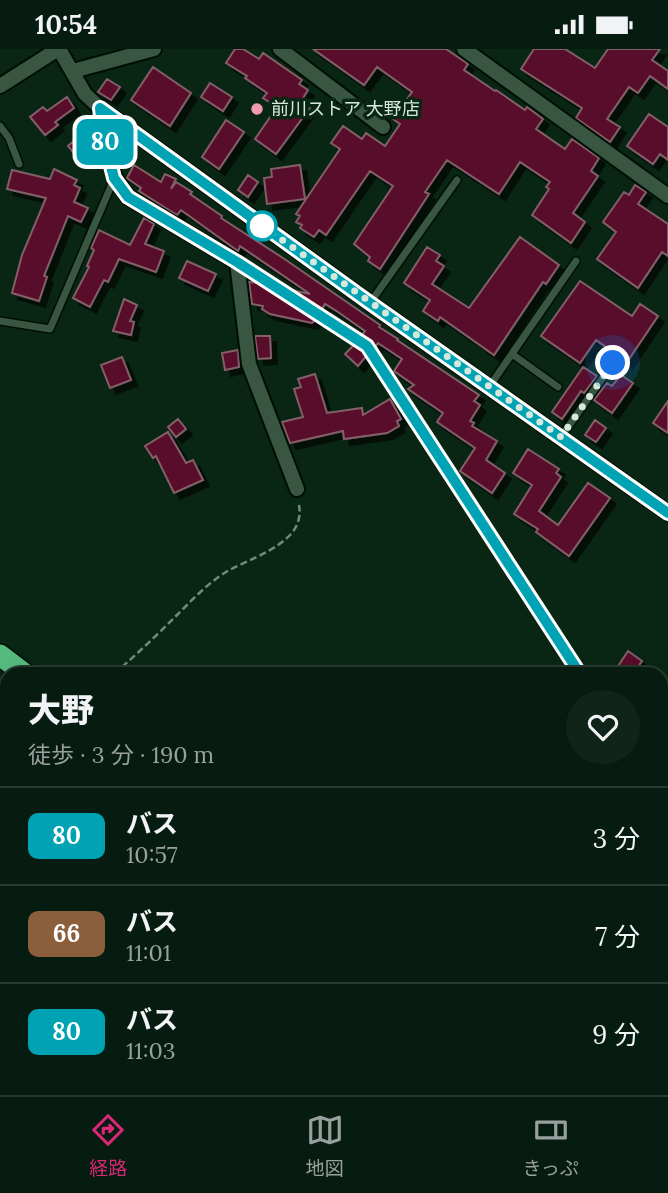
<!DOCTYPE html>
<html lang="ja">
<head>
<meta charset="utf-8">
<style>
	:root { --surface:#071c10; --page:#102519; --text:#f1f3f6; --muted:#98a19f; --line:#283a30; --accent:#db2777 }
	body { margin:0; font-family:Lora,"Noto Sans JP",serif; background:var(--page); color:var(--text); height:100vh; display:flex; flex-direction:column; font-size:26px; white-space:nowrap }
	* { box-sizing:border-box; margin:0 }
	p { font-size:23px; color:var(--muted) }
	.icon { flex:none; width:38px; height:38px; fill:none; stroke:currentColor; stroke-width:2; stroke-linecap:round; stroke-linejoin:round }
	.map { position:relative; flex:1; overflow:hidden }
	.sheet { position:absolute; left:0px; top:618px; width:668px; height:429px; display:flex; flex-direction:column; background:var(--surface); border-radius:21px 21px 0 0; box-shadow:0 7px 28px #0002,0 0 0 2px var(--line) }
	.sheet>* { flex:none }
	.badge { padding:0 14px; border-radius:10px; font-size:24px; line-height:46px }
	.you { position:absolute; width:35px; height:35px; margin:-18px; border:5px solid #fff; border-radius:50%; background:#1a73e8; box-shadow:0 0 0 10px #1a73e833 }
	.map>.badge { position:absolute; translate:-50% -50%; box-shadow:0 0 0 4px #fff }
	.round { display:grid; place-items:center; flex:none; width:74px; height:74px; border-radius:37px; background:var(--page) }
	.headline { display:flex; align-items:center; justify-content:space-between; height:119px; padding:0 28px }
	h1 { font-size:33px; font-weight:800; line-height:52px }
	ul { padding:0; list-style:none }
	li { display:flex; align-items:center; gap:21px; height:98px; padding:0 28px; border-top:2px solid var(--line) }
	li div { flex:1 }
	li b { display:block; font-size:26px }
	li em { font-style:normal }
	li .badge { min-width:77px; font-weight:700; text-align:center }
	.status { display:flex; justify-content:space-between; align-items:center; height:49px; padding:0 35px; background:var(--surface); direction:ltr }
	.status svg { height:19px; fill:currentColor }
	.tab-bar { display:flex; justify-content:space-around; align-items:center; height:98px; border-top:2px solid var(--line); background:var(--surface); font-size:19px; color:var(--muted) }
	.tab-bar a { display:grid; justify-items:center; gap:4px }
	.tab-bar .selected { color:var(--accent) }
	.map>svg:first-child { display:block }
	.building { fill:#580c2b; stroke:#835f68; stroke-width:2; filter:url(#shadow) }
	.lines { fill:none; stroke-linecap:round; stroke-linejoin:round }
	.lane-casing { stroke:#000f03; stroke-width:10 }
	.street-casing { stroke:#000f03; stroke-width:18 }
	.secondary-casing { stroke:#000f03; stroke-width:23 }
	.highway-casing { stroke:#000f03; stroke-width:24 }
	.path { stroke:#738a7b; stroke-width:2.5; stroke-dasharray:7 3.5; stroke-linecap:butt }
	.lane { stroke:#385642; stroke-width:7 }
	.street { stroke:#385642; stroke-width:14 }
	.secondary { stroke:#417454; stroke-width:19 }
	.highway { stroke:#56bb7f; stroke-width:21 }
	.line-casing { stroke:#fff; stroke-width:16 }
	.line { stroke:#00a3b4; stroke-width:10 }
	.walk { stroke:#d6e7db; stroke-width:7; stroke-dasharray:0 12.6 }
	.poi-dot { fill:#f19ab1; stroke:#092615; stroke-width:2.5 }
	.stop-dot { fill:#fff; stroke:#00a3b4; stroke-width:3.5 }
	.labels { text-anchor:middle; stroke-width:7; stroke-linejoin:round; paint-order:stroke }
	.poi-label { font-size:18px; fill:#d6e7db; stroke:#092615; text-anchor:start }
</style>
</head>
<body>
<div class="status"><b>10:54</b><svg viewBox="0 0 49 12"><path d="M0 12V9h3v3zM5 12V6h3v6zM10 12V3h3v9zM15 12V0h3v12zM26 1h20v11H26zM47 4h2v5h-2z"/></svg></div>
<div class="map">
<svg width="668" height="1046" viewBox="0 0 668 1046">
	<defs>
		<filter id="shadow"><feDropShadow dx="6" dy="6" stdDeviation="0" flood-color="#0009"/></filter>
	</defs>
	<rect width="100%" height="100%" fill="#092615"/>
	<!-- building -->
	<path class="building" d="M235,0H243L259,10L263,4L302,31L299,35L308,41L303,49L312,56L276,105L255,90L277,58L263,49L267,44L245,29L247,27L226,14Z
		M313,0H446L468,15L464,21L495,42L496,41L525,61L527,58L543,70L536,80L565,100L572,90L599,109L591,122L598,127L573,164L585,173L571,194L532,166L549,140L546,138L550,133L520,113L499,145L447,111L425,143L429,145L380,220L368,212L370,208L354,195L393,137L370,122L326,186L319,181L314,188L300,179L302,176L296,173L300,167L296,165L340,100L331,94L343,77L362,90L366,84L385,97L400,75L393,70L412,43L377,18L364,36Z
		M534,0H565L595,19L608,0H660L652,11L668,22V40L650,27L638,44L629,38L607,70L620,78L610,93L576,69L582,59L521,20Z
		M153,18L191,44L170,77L131,51Z
		M107,30L120,38L111,51L98,43Z
		M210,34L232,48L223,62L201,48Z
		M67,48L74,59L55,73L58,76L45,86L30,68L43,58L47,62Z
		M649,65L668,78V111L660,105L653,115L627,97Z
		M226,71L244,83L219,120L202,108Z
		M86,82L97,100L81,113L68,97Z
		M134,116L161,133L165,125L176,130L171,140L176,133L192,143L190,145L222,167L221,169L283,209L380,276L379,278L398,290L397,291L479,346L474,352L480,356L470,372L474,374L472,377L497,392L486,411L505,424L492,444L460,422L475,399L437,373L443,364L408,340L414,336L394,322L402,310L378,294L375,298L362,286L365,282L338,263L325,255L322,260L291,241L310,245L240,197L238,202L181,161L177,166L139,142L141,139L127,129Z
		M300,116L305,150L267,155L264,129L272,128L271,120Z
		M54,120L77,131L74,136L80,139L74,153L88,159L81,173L68,167L44,227L47,228L39,252L12,244L22,206L46,149L7,140L12,121L50,130Z
		M248,126L258,133L248,148L238,141Z
		M635,136L646,143L638,155L668,175V207L662,203L638,239L597,210L616,183L603,173L624,143L629,146Z
		M144,169L154,175L145,195L164,202L156,223L119,210L108,233L104,231L90,258L73,249L89,218L87,217L94,201L91,199L99,181L130,196Z
		M520,188L559,216L546,235L543,233L494,306L440,268L438,272L423,262L430,251L404,234L427,198L440,206L436,212L444,217L432,235L469,259Z
		M187,212L216,225L208,242L179,229Z
		M580,232L632,267L640,255L658,267L627,313L596,291L580,314L541,287Z
		M249,233L258,234L315,271L312,274L270,265L262,260L263,257L252,255Z
		M124,250L137,256L130,272L134,273L131,286L113,282Z
		M255,287H270L271,309L258,310Z
		M354,296L363,301L366,307L358,317L345,305Z
		M238,301L239,318L225,321L222,304Z
		M122,308L131,331L110,339L101,316Z
		M583,318L597,327L584,344L581,342L562,370L552,363Z
		M315,325L327,364L362,359L363,366L390,350L401,370L397,372L399,377L387,384L344,390L343,382L290,394L282,373L303,368L294,340L301,338L298,330Z
		M621,326L633,334L612,364L594,351L607,334L612,337Z
		M668,352V384L653,374Z
		M178,370L186,380L176,388L168,378Z
		M595,371L606,379L596,393L585,386Z
		M168,383L186,414L193,411L203,431L174,444L156,407L153,409L145,397Z
		M528,400L559,420L556,424L561,428L539,462L558,476L588,434L610,449L569,507L536,483L538,480L514,465L532,436L513,424Z
		M628,602L642,612L633,625H613Z"/>
	<g class="lines">
		<!-- lane casing -->
		<g class="lane-casing">
			<path id="lane" d="M0,77L9,89L19,115
				M238,214L367,297L580,625
				M370,254L457,131
				M0,272L50,280L114,130
				M512,305L558,338
				M489,338L576,212
				M561,388L613,314
				M662,724L668,729"/>
		</g>
		<!-- street casing -->
		<g class="street-casing">
			<path id="street" d="M59,0L85,45L100,59L370,254L668,464
				M280,0L383,78
				M464,0L668,147
				M73,22L154,0
				M0,37L58,0
				M100,59L103,85L115,129L128,148L237,213L249,315L297,440"/>
		</g>
		<!-- secondary casing -->
		<g class="secondary-casing">
			<path id="secondary" d="M178,1046L183,1040"/>
		</g>
		<!-- highway casing -->
		<g class="highway-casing">
			<path id="highway" d="M0,606L25,625
				M0,711L7,716
				M0,782L7,788
				M366,1040L375,1046
				M487,1040L497,1046
				M642,1040L652,1046"/>
		</g>
		<!-- path -->
		<path class="path" d="M114,625C136,606 157,586 177,566C192,551 208,534 226,523C247,511 273,504 291,485C298,477 301,467 299,456
			M42,1040V1046
			M124,1040L133,1046"/>
		<!-- lane -->
		<use href="#lane" class="lane"/>
		<!-- street -->
		<use href="#street" class="street"/>
		<!-- secondary -->
		<use href="#secondary" class="secondary"/>
		<!-- highway -->
		<use href="#highway" class="highway"/>
	</g>
	<g class="lines">
		<!-- line casing -->
		<g class="line-casing">
			<path id="line" d="M580,625L367,297L237,213L128,148L114,129L103,85L100,59L370,254L668,464"/>
		</g>
		<!-- line -->
		<use href="#line" class="line"/>
		<!-- walk -->
		<path class="walk" d="M262,177L257,173L561,388L613,314"/>
	</g>
	<!-- markers -->
	<circle class="poi-dot" cx="257" cy="60" r="7"/>
	<circle class="stop-dot" cx="262" cy="177" r="14"/>
	<g class="labels">
		<!-- poi labels -->
		<g class="poi-label">
			<text x="271" y="66">前川ストア 大野店</text>
		</g>
	</g>
</svg>
<div class="you" style="left:613px;top:314px"></div>
<b class="badge" style="left:105px;top:93px;background:#00a3b4;color:#fff">80</b>
<section class="sheet">
<div class="headline"><div><h1>大野</h1><p>徒歩 · 3 分 · 190 m</p></div><a class="round"><svg class="icon" aria-label="heart" viewBox="0 0 24 24"><path d="M12 20l-8-8c-3-5 5-10 8-4 3-6 11-1 8 4z"/></svg></a></div>
<ul>
<li><span class="badge" style="background:#00a3b4;color:#fff">80</span><div><b>バス</b><p>10:57</p></div><em>3 分</em></li>
<li><span class="badge" style="background:#8b5e3c;color:#fff">66</span><div><b>バス</b><p>11:01</p></div><em>7 分</em></li>
<li><span class="badge" style="background:#00a3b4;color:#fff">80</span><div><b>バス</b><p>11:03</p></div><em>9 分</em></li>
</ul>
</section>
</div>
<nav class="tab-bar">
<a class="selected"><svg class="icon" aria-label="directions" viewBox="0 0 24 24"><path d="M12 3l9 9-9 9-9-9zM9 14v-3h6M13 9l2 2-2 2"/></svg>経路</a>
<a><svg class="icon" aria-label="map" viewBox="0 0 24 24"><path d="M3 6l6-2 6 2 6-2v14l-6 2-6-2-6 2zM9 4v14M15 6v14"/></svg>地図</a>
<a><svg class="icon" aria-label="tickets" viewBox="0 0 24 24"><path d="M3 7h18v10H3zM15 7v10"/></svg>きっぷ</a>
</nav>
</body>
</html>
